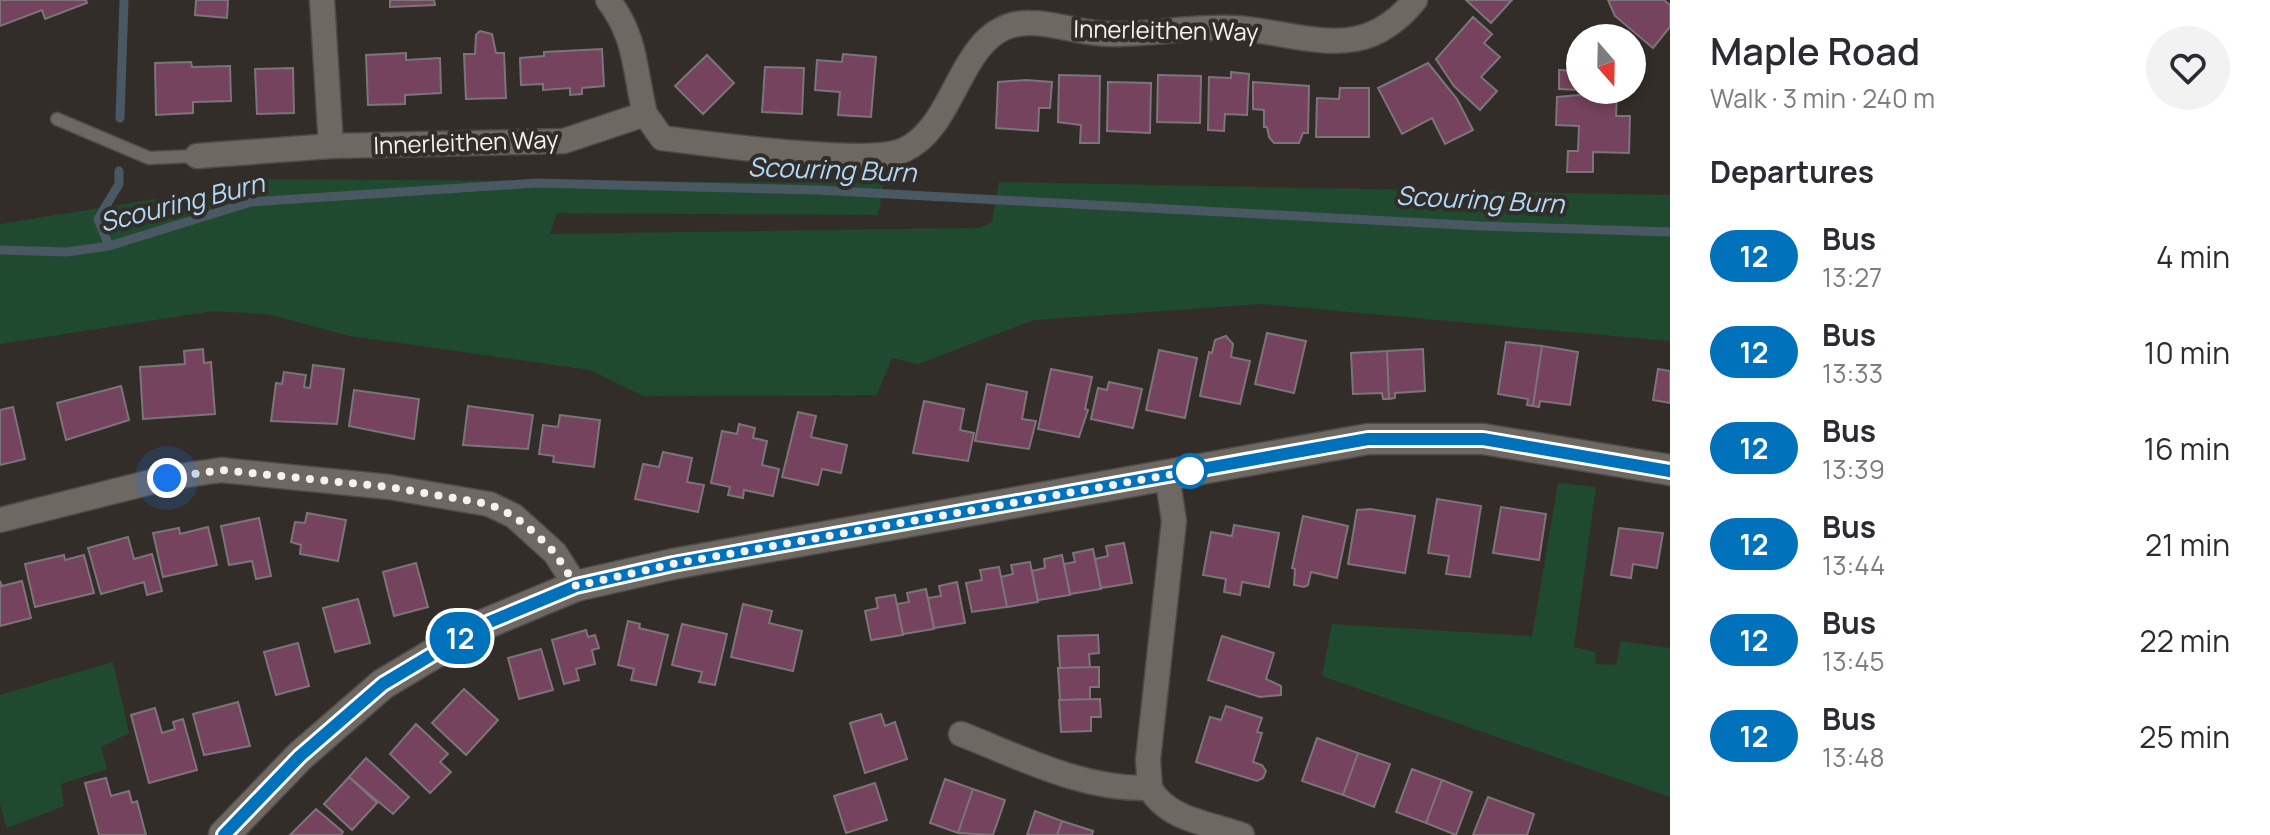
<!DOCTYPE html>
<html lang="en">
<head>
<meta charset="utf-8">
<style>
	:root { --surface:#fff; --page:#f2f2f3; --text:#2b2b33; --muted:#7c7c81 }
	body { margin:0; font-family:Manrope,sans-serif; background:var(--page); color:var(--text); height:100vh; display:flex; flex-direction:column; font-size:30px; white-space:nowrap }
	* { box-sizing:border-box; margin:0 }
	p { font-size:26px; color:var(--muted) }
	.icon { flex:none; width:44px; height:44px; fill:none; stroke:currentColor; stroke-width:2; stroke-linecap:round; stroke-linejoin:round }
	.map { position:relative; flex:1; overflow:hidden }
	.sheet { display:flex; flex-direction:column; background:var(--surface); width:600px }
	.sheet>* { flex:none }
	.badge { padding:0 16px; border-radius:26px; font-size:28px; line-height:52px }
	.needle { width:52px; rotate:160deg }
	.fabs { position:absolute; left:1566px; top:24px; display:grid; gap:16px }
	.fabs a { display:grid; place-items:center; width:80px; height:80px; border-radius:50%; background:var(--surface); box-shadow:0 4px 12px #0003; font-size:40px }
	.you { position:absolute; width:40px; height:40px; margin:-20px; border:6px solid #fff; border-radius:50%; background:#1a73e8; box-shadow:0 0 0 12px #1a73e833 }
	.map>.badge { position:absolute; translate:-50% -50%; box-shadow:0 0 0 4px #fff }
	h2 { padding:0 40px; font-size:30px; line-height:72px }
	.round { display:grid; place-items:center; flex:none; width:84px; height:84px; border-radius:42px; background:var(--page) }
	.overview { display:flex; align-items:center; justify-content:space-between; height:136px; padding:0 40px }
	h1 { font-size:38px; font-weight:600; line-height:60px }
	ul { padding:0; list-style:none }
	li { display:flex; align-items:center; gap:24px; height:96px; padding:0 40px }
	li div { flex:1 }
	li b { display:block; font-size:30px }
	li em { font-style:normal }
	li .badge { min-width:88px; font-weight:700; text-align:center }
	main { display:flex; flex:1; min-height:0 }
	.map>svg:first-child { display:block }
	.green { fill:#204a2f }
	.lines { fill:none; stroke-linecap:round; stroke-linejoin:round }
	.stream { stroke:#495862; stroke-width:9 }
	.building { fill:#75435e; stroke:#7c7478; stroke-width:2 }
	.service-casing { stroke:#4e4a47; stroke-width:15 }
	.minor-casing { stroke:#4e4a47; stroke-width:27 }
	.tertiary-casing { stroke:#4e4a47; stroke-width:33 }
	.service { stroke:#6e6863; stroke-width:12 }
	.minor { stroke:#6e6863; stroke-width:24 }
	.tertiary { stroke:#6e6863; stroke-width:30 }
	.line-casing { stroke:#fff; stroke-width:18 }
	.line { stroke:#0072bc; stroke-width:12 }
	.walk { stroke:#f4f1ee; stroke-width:8; stroke-dasharray:0 14.4 }
	.stop-dot { fill:#fff; stroke:#0072bc; stroke-width:4 }
	.labels { text-anchor:middle; stroke-width:8; stroke-linejoin:round; paint-order:stroke }
	.street-label { font-size:24px; fill:#f4f1ee; stroke:#332d29 }
	.water-label { font-size:26px; font-style:italic; fill:#aedafa; stroke:#332d29 }
</style>
</head>
<body>
<main>
<div class="map">
<svg width="1670" height="835" viewBox="0 0 1670 835">
	<rect width="100%" height="100%" fill="#332d29"/>
	<!-- green -->
	<path class="green" d="M248,179L884,183L878,215L557,213L550,234L980,228L992,222L999,182L1670,195V341L1261,304L1034,320L918,364L892,358L877,395L643,396L590,370L350,336L267,314L213,311L0,344V224L155,199L181,204Z
		M1558,483L1596,487L1574,647L1595,652L1596,664L1616,665L1621,641L1670,648V797L1322,676L1332,624L1532,636Z
		M113,662L129,733L101,747L107,769L61,784L64,806L7,828L0,804V695Z"/>
	<g class="lines">
		<!-- stream -->
		<path class="stream" d="M120,118L124,0
			M109,246L98,219L119,184V171
			M0,250L67,252L109,246L251,202L537,183L817,190L1481,226L1670,232"/>
	</g>
	<!-- building -->
	<path class="building" d="M0,0H86L87,3L45,19L42,10L0,26Z
		M196,0H228L227,18L195,15Z
		M390,0H434L435,5L390,7Z
		M1466,0H1512L1491,23Z
		M1608,0H1664L1670,5V27L1653,48L1615,16Z
		M1473,17L1492,34L1484,43L1500,57L1481,77L1497,91L1480,110L1454,86L1436,59Z
		M480,31L492,34L496,53H504L506,98L466,99L464,54H475L476,35Z
		M602,49L604,86L582,88V94L570,95V88L543,90V84L521,85L520,58L544,56V52Z
		M406,53V60L440,58L441,93L405,95V104L368,105L366,55Z
		M843,54L876,57L871,117L838,115L840,92L815,90L817,60L842,62Z
		M707,55L734,83L703,114L675,86Z
		M191,62L192,67L230,66L231,101L193,102V113L156,115L155,63Z
		M1428,63L1457,99L1473,130L1445,144L1432,118L1402,134L1378,88Z
		M765,67L804,68L802,114L762,112Z
		M293,68L294,113L257,114L255,69Z
		M1559,70L1580,71V90L1628,91L1580,90L1559,89Z
		M1231,72L1249,74L1247,115L1225,114L1224,131L1208,130L1209,77L1231,78Z
		M1059,75L1100,76L1099,143H1080L1081,125L1058,122Z
		M1158,75L1201,76L1200,123L1157,122Z
		M1026,80L1052,82L1050,108H1039L1038,131L996,128L998,82Z
		M1108,82L1151,83L1150,133L1107,131Z
		M1253,82L1309,86L1308,133H1303L1299,143H1274L1269,137L1267,127H1264V110L1253,109Z
		M1340,88H1369V137H1316L1317,98L1339,99Z
		M1579,95L1617,96L1616,116H1630L1629,153L1593,152V172H1567L1568,151H1578L1579,126L1556,125L1557,97Z
		M1267,333L1306,341L1294,393L1255,384Z
		M1226,336L1233,344L1231,357L1250,361L1240,404L1200,396L1209,352L1212,353L1215,340Z
		M1506,342L1542,346L1533,406L1527,405L1528,399L1498,394Z
		M1542,346L1578,352L1570,405L1540,401L1539,407L1533,406Z
		M203,349L204,363L211,362L215,414L143,419L140,367L185,364L184,351Z
		M1423,349L1425,391L1395,393V398L1389,399L1387,351Z
		M1159,350L1197,358L1185,418L1146,410Z
		M1387,351L1389,399H1383L1382,393L1353,394L1351,353Z
		M313,365L344,369L337,424L271,421L276,383L282,384L284,372L306,375L304,387L310,388Z
		M1051,369L1092,377L1085,409L1088,410L1079,437L1038,429Z
		M1658,369L1670,371V403L1653,400Z
		M1109,382L1142,389L1133,428L1091,419L1098,388L1107,390Z
		M987,384L1027,392L1022,419L1036,421L1029,449L975,441Z
		M121,386L129,420L66,440L57,403Z
		M354,390L419,399L414,439L349,426Z
		M924,401L964,409L960,430L974,433L968,461L913,453Z
		M468,406L533,415L528,449L463,445Z
		M13,407L25,459L0,465V410Z
		M798,412L816,416L811,437L847,445L841,473L822,469L818,485L782,477Z
		M560,415L600,420L594,467L553,462L554,456L539,454L543,425L558,427Z
		M739,424L755,428L753,438L767,441L762,465L779,469L773,496L744,490L743,498L728,495L730,487L711,483L722,431L737,434Z
		M663,452L692,458L687,482L704,485L698,512L635,499L643,464L659,467Z
		M1437,499L1481,506L1470,577L1446,574L1449,556L1428,553Z
		M1501,507L1546,514L1539,560L1493,553Z
		M1370,509L1415,516L1405,573L1348,564L1357,510Z
		M307,513L346,520L338,561L300,554L301,545L291,542L295,522L305,523Z
		M1303,516L1348,526L1337,578L1311,572L1308,585L1304,587L1294,585L1295,569L1292,568Z
		M259,518L271,576L256,579L252,561L229,565L221,526Z
		M1234,525L1279,533L1269,587L1242,582L1240,595L1224,592L1226,579L1203,575L1211,532L1232,536Z
		M208,527L217,565L163,577L153,533L179,528L180,534Z
		M1619,528L1663,533L1657,568L1633,564L1631,578L1611,575Z
		M128,537L134,559L152,554L162,591L147,595L144,582L101,594L88,548Z
		M1124,543L1132,583L1101,588L1095,559L1108,556L1106,546Z
		M1093,549L1101,589L1070,594L1064,564L1075,562L1073,553Z
		M64,555L65,560L84,555L94,593L35,607L25,564Z
		M1062,555L1070,595L1038,600L1032,571L1045,568L1044,559Z
		M1030,562L1038,602L1007,607L1001,577L1013,574L1011,565Z
		M416,563L428,607L394,616L383,572Z
		M999,567L1007,607L972,612L966,583L982,580L980,570Z
		M0,581L2,586L22,581L31,618L0,626Z
		M957,582L965,623L934,628L928,598L941,596L939,586Z
		M926,589L934,629L903,634L897,604L909,602L907,593Z
		M895,595L903,635L871,640L865,611L878,608L876,598Z
		M358,599L370,643L335,652L323,608Z
		M743,604L772,611L769,623L802,631L793,671L731,657Z
		M628,621L640,624L639,628L668,635L656,685L631,680L634,669L618,665Z
		M682,624L727,634L715,685L699,682L702,672L672,665Z
		M586,630L588,637L595,635L599,648L592,650L595,664L576,669L579,680L564,684L552,640Z
		M1098,635L1099,653L1089,654L1090,667L1060,668L1058,636Z
		M1222,636L1274,653L1266,679L1281,686V695L1260,697L1208,680Z
		M298,643L309,686L276,695L264,652Z
		M541,649L553,690L519,699L508,658Z
		M1099,667V687H1090V699L1060,700L1058,668Z
		M464,689L498,720L466,755L432,723Z
		M1100,699L1101,717H1091V731L1061,732L1059,700Z
		M238,702L250,746L204,755L193,714Z
		M1226,706L1262,718L1257,732L1262,733L1253,762L1262,765L1266,771L1263,778L1257,781L1196,762L1210,717L1221,720Z
		M155,708L162,733L175,729L173,722L183,719L197,770L149,783L131,715Z
		M881,714L885,726L895,722L907,759L865,773L850,723Z
		M416,724L448,754L440,762L451,772L430,793L390,754Z
		M1317,738L1358,753L1343,795L1302,781Z
		M1358,753L1390,764L1374,807L1343,795Z
		M366,758L409,797L393,814L349,777Z
		M1412,769L1442,780L1426,823L1396,812Z
		M349,777L377,803L352,830L324,804Z
		M106,778L111,796L129,791L132,803L137,801L146,835H99L85,783Z
		M945,779L973,789L958,833L930,823Z
		M1442,780L1472,792L1456,835L1426,823Z
		M875,783L887,820L846,833L834,796Z
		M973,789L1005,800L993,835L958,833Z
		M1488,797L1534,814L1527,835H1473Z
		M316,809L343,832L341,835H290Z
		M1035,811L1062,821L1057,835H1027Z
		M1062,821L1093,831L1092,835H1057Z"/>
	<g class="lines">
		<!-- service casing -->
		<g class="service-casing">
			<path id="service" d="M57,119L149,158L197,156"/>
		</g>
		<!-- minor casing -->
		<g class="minor-casing">
			<path id="minor" d="M322,0L331,146
				M645,114L662,138C708,144 868,166 904,150C960,125 959,21 1030,23C1058,23 1085,35 1114,34C1154,34 1194,26 1235,28C1273,30 1318,46 1355,39C1379,35 1401,18 1415,0
				M197,156L331,146L564,141L645,114C634,69 637,38 608,0
				M0,520L167,478L221,470L389,487L489,504L514,516L555,553L576,586
				M961,734C1022,758 1083,790 1150,788C1166,819 1210,824 1242,835
				M1150,788L1148,760L1174,521L1167,475"/>
		</g>
		<!-- tertiary casing -->
		<g class="tertiary-casing">
			<path id="tertiary" d="M224,835L300,756L383,684L480,626L576,586L673,564L1368,439H1483L1670,470"/>
		</g>
		<!-- service -->
		<use href="#service" class="service"/>
		<!-- minor -->
		<use href="#minor" class="minor"/>
		<!-- tertiary -->
		<use href="#tertiary" class="tertiary"/>
	</g>
	<g class="lines">
		<!-- line casing -->
		<g class="line-casing">
			<path id="line" d="M224,835L300,756L383,684L480,626L576,586L673,564L1368,439H1483L1670,471"/>
		</g>
		<!-- line -->
		<use href="#line" class="line"/>
		<!-- walk -->
		<path class="walk" d="M167,478L221,470L389,487L489,504L514,516L536,534L555,553L576,586L673,564L1196,470L1190,471"/>
	</g>
	<!-- markers -->
	<circle class="stop-dot" cx="1190" cy="471" r="16"/>
	<g class="labels">
		<!-- street labels -->
		<g class="street-label">
			<text transform="translate(1166 31) rotate(1)" y="8">Innerleithen Way</text>
			<text transform="translate(466 143) rotate(-2)" y="8">Innerleithen Way</text>
		</g>
		<!-- water labels -->
		<g class="water-label">
			<text transform="translate(832 170) rotate(2)" y="9">Scouring Burn</text>
			<text transform="translate(1480 200) rotate(3)" y="9">Scouring Burn</text>
			<text transform="translate(182 203) rotate(-14)" y="9">Scouring Burn</text>
		</g>
	</g>
</svg>
<div class="fabs">
<a><svg class="needle" viewBox="-14 -14 28 28"><path d="M0-13l5 13h-10z" fill="#e53935"/><path d="M0 13l5-13h-10z" fill="#7c7c81"/></svg></a>
</div>
<div class="you" style="left:167px;top:478px"></div>
<b class="badge" style="left:460px;top:638px;background:#0072bc;color:#fff">12</b>
</div>
<section class="sheet">
<div class="overview"><div><h1>Maple Road</h1><p>Walk · 3 min · 240 m</p></div><a class="round"><svg class="icon" aria-label="heart" viewBox="0 0 24 24"><path d="M12 20l-8-8c-3-5 5-10 8-4 3-6 11-1 8 4z"/></svg></a></div>
<h2>Departures</h2>
<ul>
<li><span class="badge" style="background:#0072bc;color:#fff">12</span><div><b>Bus</b><p>13:27</p></div><em>4 min</em></li>
<li><span class="badge" style="background:#0072bc;color:#fff">12</span><div><b>Bus</b><p>13:33</p></div><em>10 min</em></li>
<li><span class="badge" style="background:#0072bc;color:#fff">12</span><div><b>Bus</b><p>13:39</p></div><em>16 min</em></li>
<li><span class="badge" style="background:#0072bc;color:#fff">12</span><div><b>Bus</b><p>13:44</p></div><em>21 min</em></li>
<li><span class="badge" style="background:#0072bc;color:#fff">12</span><div><b>Bus</b><p>13:45</p></div><em>22 min</em></li>
<li><span class="badge" style="background:#0072bc;color:#fff">12</span><div><b>Bus</b><p>13:48</p></div><em>25 min</em></li>
</ul>
</section>
</main>
</body>
</html>
